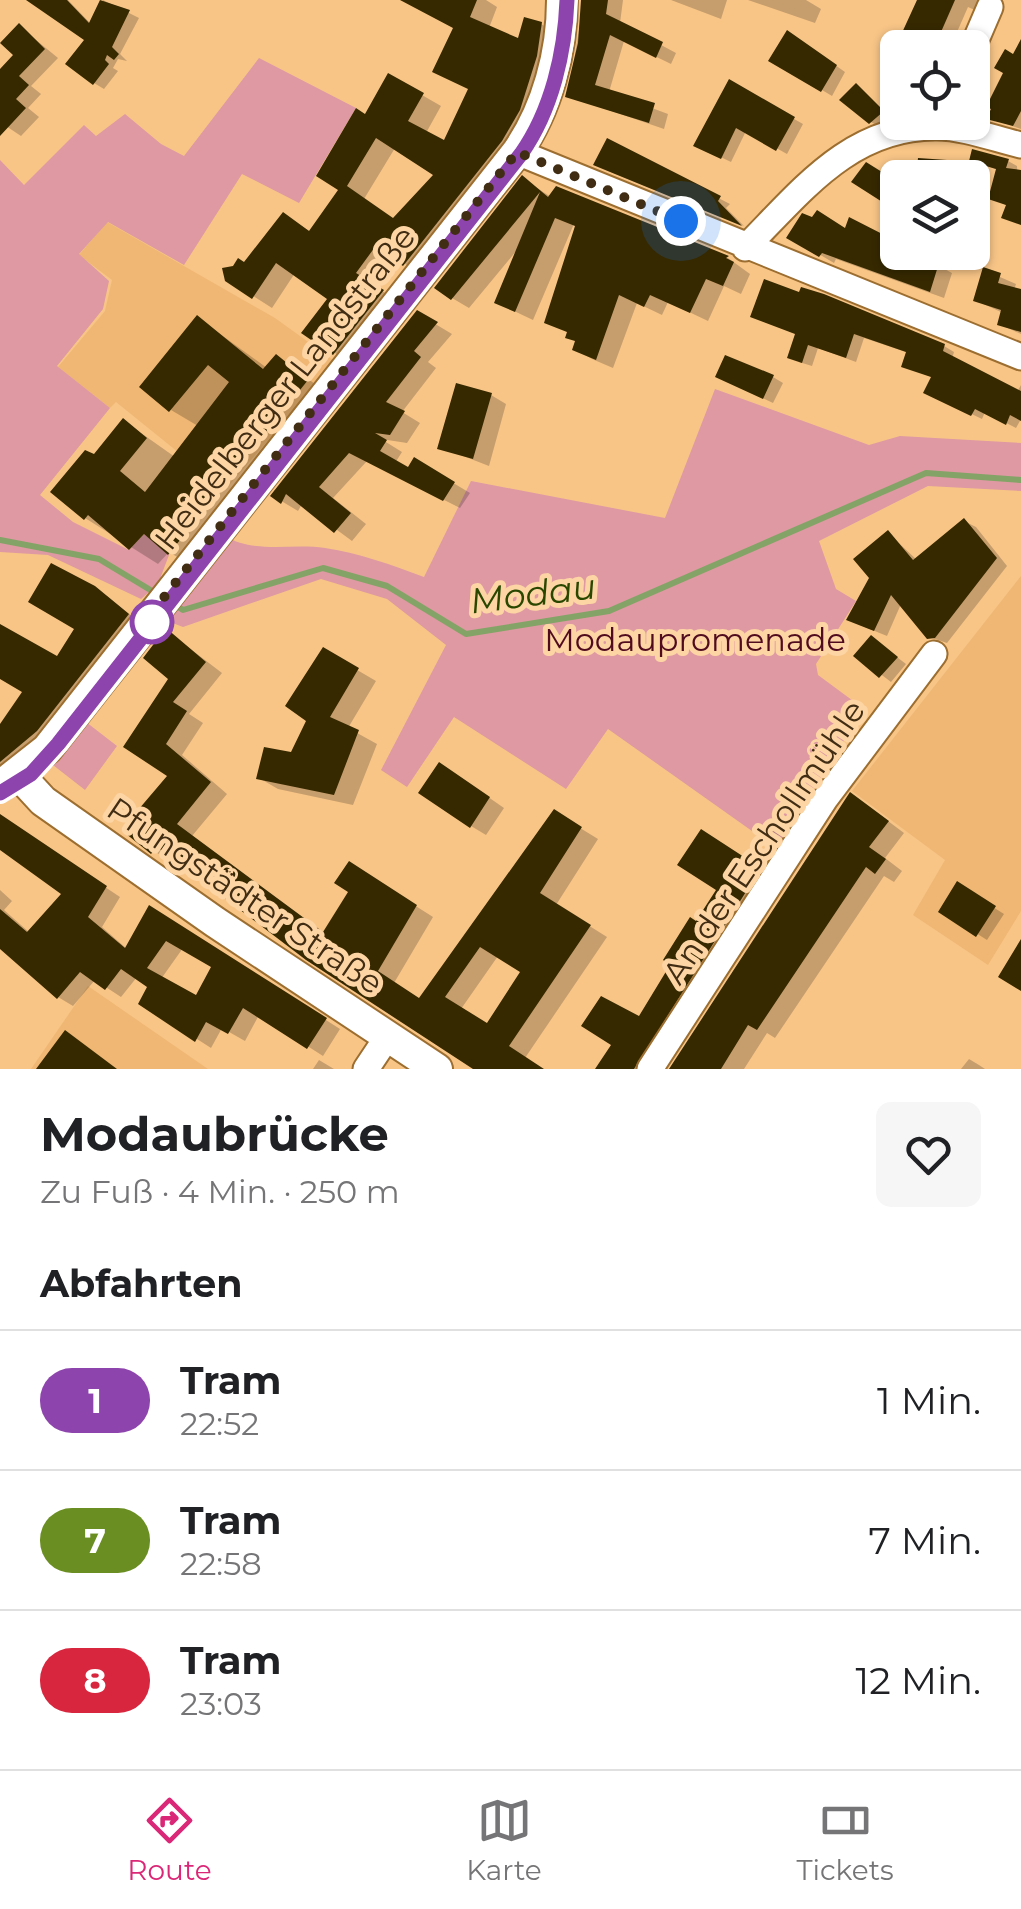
<!DOCTYPE html>
<html lang="de">
<head>
<meta charset="utf-8">
<style>
	:root { --surface:#fff; --page:#f6f6f6; --text:#202124; --muted:#757577; --line:#e0e0e0; --accent:#db2777 }
	body { margin:0; font-family:Montserrat,sans-serif; background:var(--page); color:var(--text); height:100vh; display:flex; flex-direction:column; font-size:38px; white-space:nowrap }
	* { box-sizing:border-box; margin:0 }
	p { font-size:32px; color:var(--muted) }
	.icon { flex:none; width:55px; height:55px; fill:none; stroke:currentColor; stroke-width:2; stroke-linecap:round; stroke-linejoin:round }
	.map { position:relative; height:1069px; overflow:hidden }
	.drawer { display:flex; flex-direction:column; background:var(--surface); flex:1 }
	.drawer>* { flex:none }
	.badge { padding:0 20px; border-radius:32px; font-size:35px; line-height:65px }
	.controls { position:absolute; left:880px; top:30px; display:grid; gap:20px }
	.controls a { display:grid; place-items:center; width:110px; height:110px; border-radius:15px; background:var(--surface); box-shadow:0 2px 8px #0004; font-size:50px }
	.you { position:absolute; width:50px; height:50px; margin:-25px; border:8px solid #fff; border-radius:50%; background:#1a73e8; box-shadow:0 0 0 15px #1a73e833 }
	.map>.badge { position:absolute; translate:-50% -50%; box-shadow:0 0 0 5px #fff }
	h2 { padding:0 40px; font-size:38px; line-height:90px }
	.round { display:grid; place-items:center; flex:none; width:105px; height:105px; border-radius:15px; background:var(--page) }
	.head { display:flex; align-items:center; justify-content:space-between; height:170px; padding:0 40px }
	h1 { font-size:48px; font-weight:700; line-height:75px }
	ul { padding:0; list-style:none }
	li { display:flex; align-items:center; gap:30px; height:140px; padding:0 40px; border-top:2px solid var(--line) }
	li div { flex:1 }
	li b { display:block; font-size:38px }
	li em { font-style:normal }
	li .badge { min-width:110px; font-weight:700; text-align:center }
	.tab-bar { display:flex; justify-content:space-around; align-items:center; height:140px; border-top:2px solid var(--line); background:var(--surface); font-size:28px; color:var(--muted) }
	.tab-bar a { display:grid; justify-items:center; gap:5px }
	.tab-bar .on { color:var(--accent) }
	.map>svg:first-child { display:block }
	.built { fill:#efb773 }
	.green { fill:#de99a2 }
	.shadow { fill:#0003; fill-rule:evenodd }
	.lines { fill:none; stroke-linecap:round; stroke-linejoin:round }
	.stream { stroke:#83a466; stroke-width:6 }
	.building { fill:#362900; fill-rule:evenodd }
	.minor-casing { stroke:#9c6e30; stroke-width:29 }
	.tertiary-casing { stroke:#9c6e30; stroke-width:34 }
	.minor { stroke:#fff; stroke-width:25 }
	.tertiary { stroke:#fff; stroke-width:30 }
	.tram { stroke:#6a4f2d; stroke-width:2.5 }
	.line-casing { stroke:#fff; stroke-width:22 }
	.line { stroke:#8e44ad; stroke-width:15 }
	.walk { stroke:#412d13; stroke-width:10; stroke-dasharray:0 18 }
	.stop-dot { fill:#fff; stroke:#8e44ad; stroke-width:5 }
	.labels { text-anchor:middle; stroke-width:10; stroke-linejoin:round; paint-order:stroke }
	.street-label { font-size:32px; fill:#412d13; stroke:#fdd4a4 }
	.park-label { font-size:32px; fill:#500c1e; stroke:#fdd4a4 }
	.water-label { font-size:35px; font-style:italic; fill:#2a4700; stroke:#fdd4a4 }
</style>
</head>
<body>
<div class="map">
<svg width="1021" height="1069" viewBox="0 0 1021 1069">
	<rect width="100%" height="100%" fill="#f8c587"/>
	<!-- built -->
	<path class="built" d="M107,222L275,318L336,362L225,490L116,402L110,408L58,367L105,311L112,280L79,255Z
		M1021,576V911L988,965L913,915L945,860L852,791Z
		M88,986L208,1069H31Z"/>
	<!-- green -->
	<path class="green" d="M259,58L356,108L299,203L242,174L184,265L108,222L79,254L109,281L103,309L57,366L110,408L40,495L73,522L129,550L144,534L169,555L158,584L141,599L48,555L0,552V160L24,185L84,125L96,136L125,114L161,144L184,156Z
		M715,389L869,445L900,436L1021,443V491L928,486L819,541L836,589L856,601L816,664L818,675L864,709L776,848L608,729L566,789L454,717L407,787L381,770L446,645L387,599L321,579L183,627L165,620L225,536C254,554 292,543 325,548C360,553 391,565 424,577L471,481L665,518Z
		M86,722L117,746L85,790L53,765Z"/>
	<!-- shadow -->
	<path class="shadow" d="M33,0H68L91,24L103,0L139,18L120,54L127,61L118,59L113,68L118,71L104,89L94,83L88,39Z
		M422,0H486L497,7L489,28L520,41L541,24L560,35L530,137L423,275L394,257L374,286L401,303L353,364L335,353L331,298L295,273L272,308L227,279L245,265L284,215L311,232L341,189L366,117L389,76L441,106L426,133L445,143L471,90L456,28ZM395,148L436,174L395,220L364,199Z
		M584,0H623L620,23L676,53L671,64L624,41L609,92L668,114L664,129L568,96Z
		M671,0H727L721,19Z
		M748,0H806L821,9L815,23Z
		M918,0H984L979,12L968,7L950,48H898V87L884,79Z
		M19,26L58,58L31,86L41,94L28,108L39,117L21,136L0,122V70L17,56Z
		M798,39L845,72L832,96L772,60Z
		M1021,63V129L990,118Z
		M730,83L803,124L787,154L746,131L731,162L706,150Z
		M856,87L892,118L881,128L871,122Z
		M608,141L730,204L726,208L744,226L606,170Z
		M972,160L1008,161L1017,166L1021,225L1008,206L991,198L998,170Z
		M523,179L551,197L557,189L728,258L750,274L741,294L724,286L708,321L668,302L662,315L637,303L613,368L592,359L575,349L578,342L569,333L547,321L580,220L576,219L533,320L514,311L517,250L469,308L452,298Z
		M846,231L898,252H913L952,273L944,298L836,259L834,263L790,237Z
		M984,270L1016,284L1014,290L1021,292V334L999,324L1003,313L975,300Z
		M417,313L452,334L428,362L436,368L402,412L420,423L407,443L381,439L402,452L395,463L409,470L415,460L470,493L460,508L367,461L333,498L366,524L352,541L302,504L298,511L273,496Z
		M198,318L267,368L276,357L334,397L197,569L169,552L158,564L85,518L94,457L124,421L175,457L198,426L171,410Z
		M762,321L944,346L954,352L952,359L1017,392L1021,385V419L1016,428L985,412L982,419L936,397L934,378L904,366L909,353L864,338L856,362L818,348L812,366L799,362L797,334Z
		M773,377L783,383L773,403L728,382Z
		M491,395L506,404L489,466L440,447Z
		M964,521L976,527L1007,566L947,643L929,637L901,604L887,636L860,625L888,533L917,560Z
		M107,596L139,622L46,741L0,774V727L26,691L0,676V639L58,659Z
		M167,631L222,673L189,714L203,723L182,755L227,794L192,836L325,934L367,875L433,917L394,983L421,1000L572,823L598,839L556,905L607,937L525,1058L541,1069H477L174,857L170,862L128,832L170,776L126,747L171,678ZM498,956L524,971L488,1026L461,1009Z
		M872,638L906,664L891,682L857,656Z
		M323,650L376,681L348,728L377,744L353,805L278,789L259,778L293,755L309,720Z
		M455,774L504,808L486,835L471,826Z
		M868,806L904,833L885,858L902,871L894,882L884,876L775,1038L767,1033L744,1069H672Z
		M778,815L794,825L785,839L769,830Z
		M0,817L120,897L102,927L127,949L165,917L340,1029L323,1056L259,1015L245,1041L222,1028L211,1048L141,1003L150,987L137,977L121,997L95,980L73,1006L58,997L0,945V890L12,901L4,910L30,933L65,893L0,847ZM183,948L215,966L197,998L161,979Z
		M717,842L770,877L654,1069H598L640,1019L719,889Z
		M958,885L1004,914L987,940L941,911Z
		M969,1059L979,1065L985,1069H961Z
		M319,1060L334,1069H313Z"/>
	<g class="lines">
		<!-- stream -->
		<path class="stream" d="M0,540L99,559L157,594
			M172,603L183,610L323,568L387,586L466,634L609,611L926,473L1021,480"/>
	</g>
	<!-- building -->
	<path class="building" d="M26,0H67L89,23L100,0L130,10L112,47L119,54L114,60L107,55L105,60L109,64L93,85L65,64L84,40Z
		M400,0H477L470,17L518,38L524,17L542,22L537,56L520,110L502,141L403,266L375,247L356,273L384,290L333,355L301,333L327,299L276,263L252,299L225,281L222,268L233,266L238,258L244,262L283,212L309,231L338,190L316,176L356,108L365,114L388,73L424,93L408,121L444,140L468,89L432,72L453,28ZM376,138L433,175L393,218L347,186Z
		M581,0H608L606,14L663,42L656,58L610,35L595,85L655,103L649,123L565,97L578,43Z
		M917,0H955L934,48H895Z
		M19,23L45,49L19,76L29,85L16,99L26,108L0,136V69L13,55L0,43Z
		M787,30L837,65L821,92L768,61Z
		M1021,39V111L1013,126L986,119L991,109L986,107L1003,73L994,68L1005,49L1013,54Z
		M729,79L795,117L776,151L736,128L721,159L693,146Z
		M856,83L884,111L869,124L839,100Z
		M607,138L721,196L718,201L742,226L593,165Z
		M972,149L1009,159L1006,168L1021,170V225L1001,218L1006,205L988,199L996,169L969,161Z
		M918,158L947,160L946,178H916Z
		M866,162L898,182V212L851,182Z
		M522,175L548,197L556,186L729,256L726,258L734,262L723,286L706,279L690,313L650,295L644,307L619,295L596,360L572,350L575,341L565,338L567,332L544,323L575,226L555,218L515,312L494,303L540,192L451,300L434,288Z
		M817,210L845,228L849,217L898,242V252H919L939,263L930,292L822,253L819,257L786,238L802,213L812,217Z
		M983,267L1001,273L998,283L1021,289V332L997,325L1001,310L973,301Z
		M764,279L799,292L801,287L824,294L945,344L943,351L1021,391V421L1010,415L1006,425L975,409L971,416L923,393L931,377L901,367L906,352L854,334L846,358L808,345L802,363L787,358L795,334L750,317Z
		M417,310L438,322L414,351L421,357L386,402L405,411L390,435L375,433L387,440L380,451L408,467L414,457L455,482L443,501L349,453L319,487L351,513L334,533L286,494L281,504L270,496Z
		M197,315L263,369L276,354L308,380L168,555L144,534L129,550L88,515L84,520L50,492L85,450L94,454L123,418L147,438L120,471L145,492L229,382L208,365L169,412L139,387Z
		M725,355L774,375L763,399L715,377Z
		M456,383L492,393L473,459L437,449Z
		M964,518L997,558L935,638L927,639L891,595L874,631L846,620L869,578L853,559L888,530L913,560Z
		M51,563L95,586L129,614L37,731L0,762V724L22,692L0,679V624L57,656L74,629L28,602Z
		M166,628L206,662L173,702L187,711L166,744L211,782L177,824L323,932L348,892L334,883L349,861L417,905L378,971L419,998L554,809L582,827L540,893L591,925L509,1046L544,1069H473L306,960L157,847L151,854L125,833L131,826L127,823L167,776L123,747L168,679L143,658ZM480,947L520,972L487,1023L445,997Z
		M871,635L898,657L879,678L853,656Z
		M323,647L359,668L330,717L359,730L334,795L256,779L264,747L291,752L306,721L285,706Z
		M439,762L490,797L470,828L418,793Z
		M850,792L889,821L869,847L886,859L875,874L866,867L757,1030L748,1025L721,1069H669Z
		M0,814L107,886L88,917L125,948L149,905L327,1018L307,1049L243,1008L228,1034L206,1022L195,1042L138,1004L147,987L121,969L105,990L80,972L57,999L0,949V909L27,932L61,894L0,850ZM166,941L211,967L196,995L147,968Z
		M701,829L761,868L634,1069H595L611,1045L581,1026L601,996L639,1016L670,965L663,960L690,917L696,921L716,890L677,865Z
		M957,881L996,906L976,937L938,912Z
		M1021,939V991L998,977Z
		M65,1030L117,1069H36Z"/>
	<g class="lines">
		<!-- minor casing -->
		<g class="minor-casing">
			<path id="minor" d="M972,49L990,7
				M517,152L1021,357
				M745,248C801,192 850,126 937,127C964,127 995,139 1021,145
				M366,1069L388,1036
				M650,1069L825,799L934,654"/>
		</g>
		<!-- tertiary casing -->
		<g class="tertiary-casing">
			<path id="tertiary" d="M19,775L43,801L215,922L437,1069
				M0,786L47,749L517,152C547,109 562,52 562,0"/>
		</g>
		<!-- minor -->
		<use href="#minor" class="minor"/>
		<!-- tertiary -->
		<use href="#tertiary" class="tertiary"/>
		<!-- tram -->
		<path class="tram" d="M0,793L31,774L57,744L533,137L566,38L567,0"/>
	</g>
	<g class="lines">
		<!-- line casing -->
		<g class="line-casing">
			<path id="line" d="M0,793L31,774L58,744L521,154C552,110 565,52 567,0"/>
		</g>
		<!-- line -->
		<use href="#line" class="line"/>
		<!-- walk -->
		<path class="walk" d="M152,622L146,620L517,152L681,221"/>
	</g>
	<!-- markers -->
	<circle class="stop-dot" cx="152" cy="622" r="20"/>
	<g class="labels">
		<!-- street labels -->
		<g class="street-label">
			<text transform="translate(285 388) rotate(-52)" y="11">Heidelberger Landstraße</text>
			<text transform="translate(764 842) rotate(-56)" y="11">An der Eschollmühle</text>
			<text transform="translate(245 896) rotate(34)" y="11">Pfungstädter Straße</text>
		</g>
		<!-- park labels -->
		<g class="park-label">
			<text x="695" y="651">Modaupromenade</text>
		</g>
		<!-- water labels -->
		<g class="water-label">
			<text transform="translate(533 594) rotate(-7)" y="12">Modau</text>
		</g>
	</g>
</svg>
<div class="controls">
<a><svg class="icon" aria-label="locate" viewBox="0 0 24 24"><circle cx="12" cy="12" r="6"/><path d="M12 2v4M12 18v4M2 12h4M18 12h4"/></svg></a>
<a><svg class="icon" aria-label="layers" viewBox="0 0 24 24"><path d="M12 4l9 5-9 5-9-5zM3 14l9 5 9-5"/></svg></a>
</div>
<div class="you" style="left:681px;top:221px"></div>
</div>
<section class="drawer">
<div class="head"><div><h1>Modaubrücke</h1><p>Zu Fuß · 4 Min. · 250 m</p></div><a class="round"><svg class="icon" aria-label="heart" viewBox="0 0 24 24"><path d="M12 20l-8-8c-3-5 5-10 8-4 3-6 11-1 8 4z"/></svg></a></div>
<h2>Abfahrten</h2>
<ul>
<li><span class="badge" style="background:#8e44ad;color:#fff">1</span><div><b>Tram</b><p>22:52</p></div><em>1 Min.</em></li>
<li><span class="badge" style="background:#6b8e23;color:#fff">7</span><div><b>Tram</b><p>22:58</p></div><em>7 Min.</em></li>
<li><span class="badge" style="background:#d7263d;color:#fff">8</span><div><b>Tram</b><p>23:03</p></div><em>12 Min.</em></li>
</ul>
</section>
<nav class="tab-bar">
<a class="on"><svg class="icon" aria-label="directions" viewBox="0 0 24 24"><path d="M12 3l9 9-9 9-9-9zM9 14v-3h6M13 9l2 2-2 2"/></svg>Route</a>
<a><svg class="icon" aria-label="map" viewBox="0 0 24 24"><path d="M3 6l6-2 6 2 6-2v14l-6 2-6-2-6 2zM9 4v14M15 6v14"/></svg>Karte</a>
<a><svg class="icon" aria-label="tickets" viewBox="0 0 24 24"><path d="M3 7h18v10H3zM15 7v10"/></svg>Tickets</a>
</nav>
</body>
</html>
